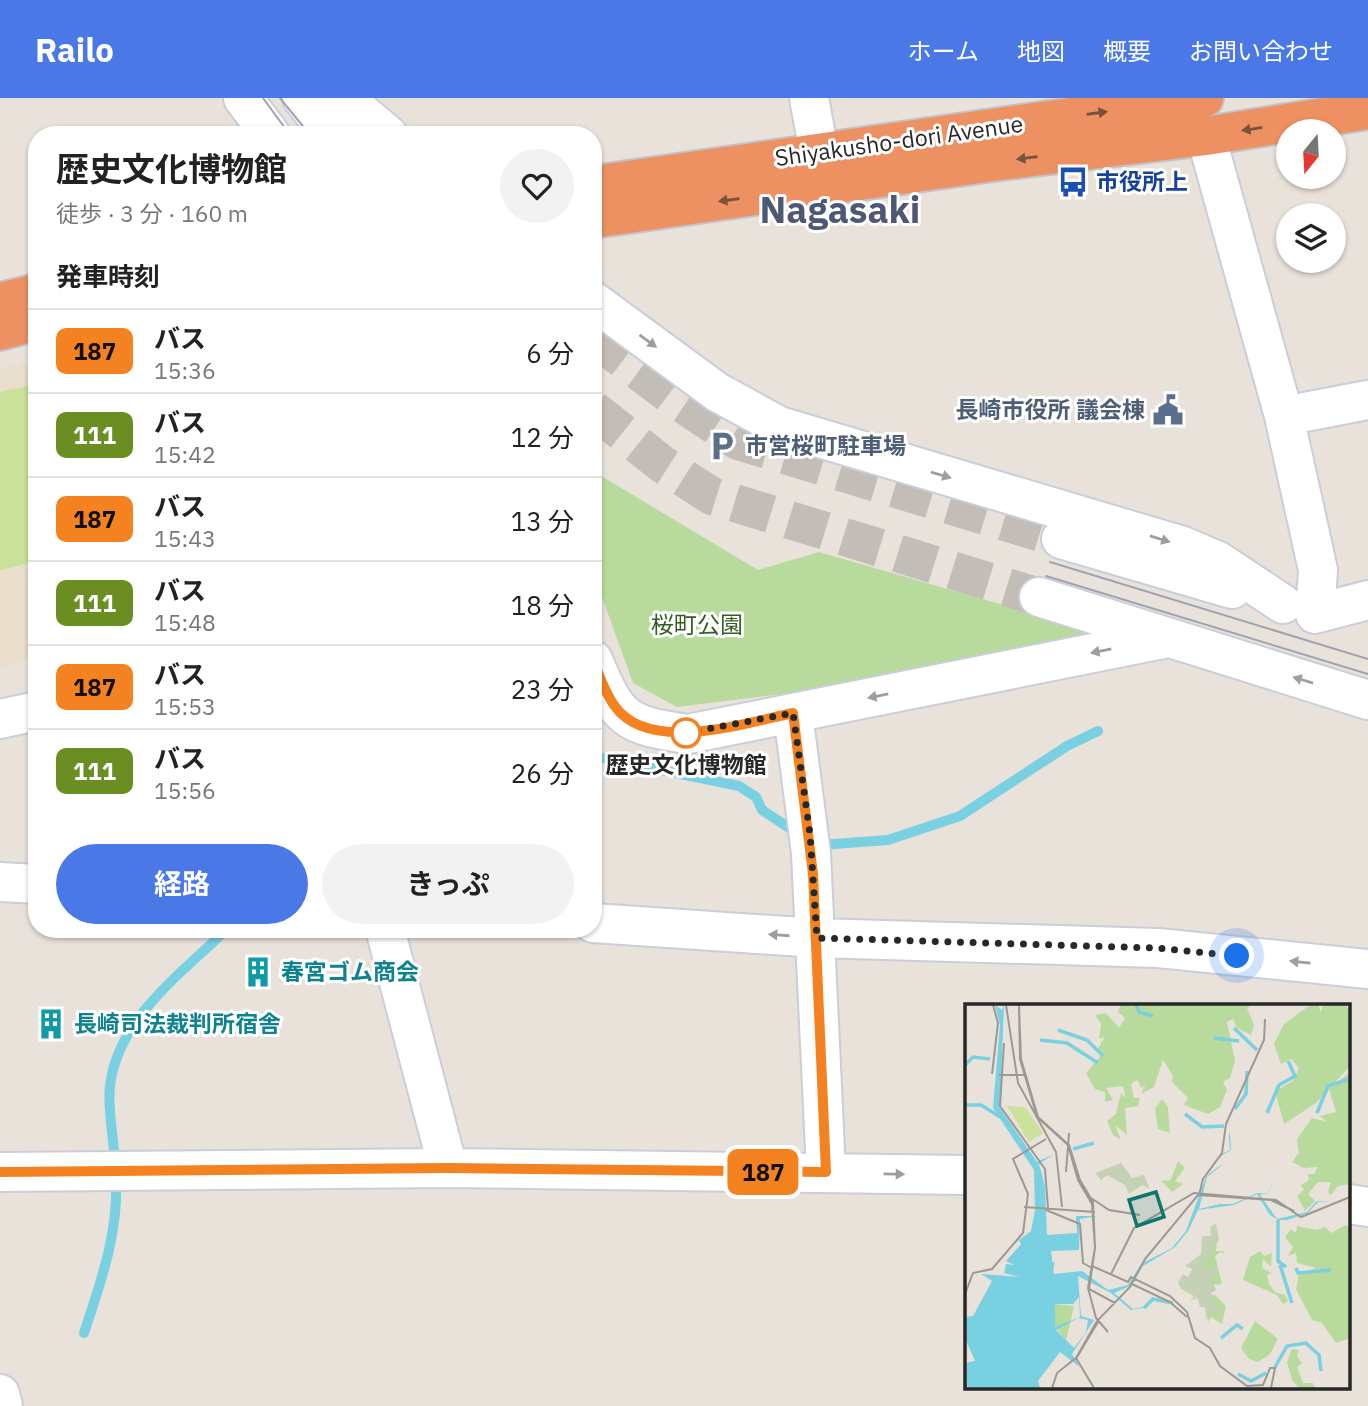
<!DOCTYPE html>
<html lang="ja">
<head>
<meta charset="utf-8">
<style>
	:root { --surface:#fff; --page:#f2f2f2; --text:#222; --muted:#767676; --line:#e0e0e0; --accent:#4a78e7 }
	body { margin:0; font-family:"IBM Plex Sans","Noto Sans JP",sans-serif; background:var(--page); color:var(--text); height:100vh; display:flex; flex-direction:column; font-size:26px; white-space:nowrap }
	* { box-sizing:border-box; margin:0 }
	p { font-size:23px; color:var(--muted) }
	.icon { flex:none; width:38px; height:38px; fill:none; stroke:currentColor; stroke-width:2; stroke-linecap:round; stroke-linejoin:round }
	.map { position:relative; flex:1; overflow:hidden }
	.side { position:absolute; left:28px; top:28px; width:574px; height:812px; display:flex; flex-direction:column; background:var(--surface); border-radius:28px; box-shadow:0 2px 5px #0004 }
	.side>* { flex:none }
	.badge { padding:0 14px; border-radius:10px; font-size:24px; line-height:46px }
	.needle { width:46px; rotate:198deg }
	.buttons { position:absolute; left:1276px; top:21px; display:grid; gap:14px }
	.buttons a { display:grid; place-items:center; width:70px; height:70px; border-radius:50%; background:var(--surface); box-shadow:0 2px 5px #0004; font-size:35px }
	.you { position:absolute; width:35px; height:35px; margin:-18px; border:5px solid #fff; border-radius:50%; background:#1a73e8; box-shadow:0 0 0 10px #1a73e833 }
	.map>.badge { position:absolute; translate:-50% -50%; box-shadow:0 0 0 4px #fff }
	h2 { padding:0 28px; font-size:26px; line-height:63px }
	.round { display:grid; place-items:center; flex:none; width:74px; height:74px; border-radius:37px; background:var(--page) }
	.summary { display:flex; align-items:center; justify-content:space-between; height:119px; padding:0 28px }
	h1 { font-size:33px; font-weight:700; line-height:52px }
	.cta { display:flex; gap:14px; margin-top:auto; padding:14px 28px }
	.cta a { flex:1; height:80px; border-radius:42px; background:var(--accent); color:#fff; font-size:28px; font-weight:700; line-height:80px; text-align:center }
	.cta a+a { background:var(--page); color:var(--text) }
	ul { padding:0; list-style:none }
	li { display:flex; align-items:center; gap:21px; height:84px; padding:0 28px; border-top:2px solid var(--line) }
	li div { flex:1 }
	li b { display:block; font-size:26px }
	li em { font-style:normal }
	li .badge { min-width:77px; font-weight:700; text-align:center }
	header { display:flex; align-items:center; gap:42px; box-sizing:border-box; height:98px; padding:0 35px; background:var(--accent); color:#fff }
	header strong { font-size:33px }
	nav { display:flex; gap:38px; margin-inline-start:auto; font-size:24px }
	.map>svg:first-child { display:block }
	.education { fill:#e9ddcc }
	.grass { fill:#b8db9d }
	.pitch { fill:#cae199 }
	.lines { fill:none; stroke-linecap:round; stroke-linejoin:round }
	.stream { stroke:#78d0e1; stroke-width:10 }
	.minor-tunnel { stroke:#c2bdb7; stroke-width:38; stroke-dasharray:38 19; stroke-linecap:butt }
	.minor-casing { stroke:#caced9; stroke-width:42 }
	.highway-casing { stroke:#c3c3c3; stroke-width:42 }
	.minor { stroke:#fff; stroke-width:38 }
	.highway { stroke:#ed9062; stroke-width:38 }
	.tram { stroke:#9fa3b1; stroke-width:2 }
	.oneway { fill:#77523f }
	.oneway2 { fill:#9e9e9e }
	.line-casing { stroke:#fff; stroke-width:16 }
	.line { stroke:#f58220; stroke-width:10 }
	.walk { stroke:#282828; stroke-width:7; stroke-dasharray:0 12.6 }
	.stop-dot { fill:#fff; stroke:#f58220; stroke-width:3.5 }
	.labels { text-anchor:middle; stroke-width:6; stroke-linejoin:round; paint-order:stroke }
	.street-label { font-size:23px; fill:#282828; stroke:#fff }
	.transit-label { font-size:23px; font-weight:bold; fill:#164399; stroke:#fff; text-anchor:start }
	.service-label { font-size:23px; font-weight:bold; fill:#4e5e75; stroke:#fff; text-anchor:end }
	.park-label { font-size:23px; fill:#335d20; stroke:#fff }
	.stop-label { font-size:23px; font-weight:bold; fill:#282828; stroke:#fff }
	.culture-label { font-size:23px; font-weight:bold; fill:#0d838f; stroke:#fff; text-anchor:start }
	.town-label { font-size:37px; font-weight:bold; fill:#4e5874; stroke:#fff }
	.inset-river { fill:none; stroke:#78d0e1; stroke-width:3.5 }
	.inset-road { fill:none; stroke:#9c9893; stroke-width:2 }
	.view { fill:#0f766e; fill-opacity:0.15; stroke:#0f766e; stroke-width:3.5 }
	.inset-edge { fill:none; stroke:#282828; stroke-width:3.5 }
</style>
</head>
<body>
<header>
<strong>Railo</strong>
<nav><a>ホーム</a><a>地図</a><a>概要</a><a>お問い合わせ</a></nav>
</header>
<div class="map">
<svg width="1368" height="1308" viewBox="0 0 1368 1308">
	<rect width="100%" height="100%" fill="#e9e2db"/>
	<!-- education -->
	<path class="education" d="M37,262V560L0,570V272Z"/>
	<!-- grass -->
	<path class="grass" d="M593,373L758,472L819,454L1152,550L677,609L633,585L593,474Z"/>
	<!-- pitch -->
	<path class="pitch" d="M37,286V463L0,472V294Z"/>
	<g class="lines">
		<!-- stream -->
		<path class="stream" d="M593,658L739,688L756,699L762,712L797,735
			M820,747L888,742L960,718L1067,648L1098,633
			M115,1064C114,1041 107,1010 110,988C118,920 181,876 227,831
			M84,1235C101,1184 119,1133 116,1079"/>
		<!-- minor-tunnel -->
		<path class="minor-tunnel" d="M593,239L681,305L738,343L1061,441
			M593,311L662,366L712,398L1039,499"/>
		<!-- minor casing -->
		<g class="minor-casing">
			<path id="minor" d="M243,0L271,37
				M302,0L322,26L336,37
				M344,0L388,37
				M809,0L819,54
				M1206,38L1284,318L1318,472L1315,516L1368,502
				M593,203L717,294L779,328L1183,448L1218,463L1283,506
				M1284,318L1368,302
				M1061,441L1232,491
				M1039,499L1368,602
				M593,562C618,622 625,627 688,636L1168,540
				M793,616L811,755L826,1074
				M0,621L37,613
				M0,784L37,786
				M593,825L817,840L1158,850L1368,871
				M385,831L448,1070
				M0,1074L448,1070L967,1077
				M1349,1106L1368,1109
				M0,1296L3,1308"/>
		</g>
		<!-- highway casing -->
		<g class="highway-casing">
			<path id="highway" d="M593,87L1204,0
				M593,121L993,64L1206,38L1368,12
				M0,204L37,195
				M0,233L37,223"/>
		</g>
		<!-- minor -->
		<use href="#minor" class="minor"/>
		<!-- highway -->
		<use href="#highway" class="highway"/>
		<!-- tram -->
		<path class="tram" d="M263,0L290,37
			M280,0L310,37
			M1050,464L1368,561
			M1046,478L1368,576"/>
	</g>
	<!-- one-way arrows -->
	<defs><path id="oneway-solid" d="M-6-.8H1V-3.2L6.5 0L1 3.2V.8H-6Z" transform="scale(1.75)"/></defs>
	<g class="oneway">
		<use href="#oneway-solid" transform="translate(1097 15) rotate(-8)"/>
		<use href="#oneway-solid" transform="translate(1252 31) rotate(171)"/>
		<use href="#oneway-solid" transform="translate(1027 60) rotate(173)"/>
		<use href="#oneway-solid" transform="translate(729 102) rotate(172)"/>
	</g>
	<g class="oneway2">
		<use href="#oneway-solid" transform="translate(648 243) rotate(36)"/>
		<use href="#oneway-solid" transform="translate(941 377) rotate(16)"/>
		<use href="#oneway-solid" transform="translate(1160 441) rotate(17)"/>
		<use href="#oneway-solid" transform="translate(1101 553) rotate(169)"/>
		<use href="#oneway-solid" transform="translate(1303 582) rotate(-163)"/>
		<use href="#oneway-solid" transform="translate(878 598) rotate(169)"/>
		<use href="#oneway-solid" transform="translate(779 837) rotate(-176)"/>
		<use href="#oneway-solid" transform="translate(1300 864) rotate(-174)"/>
		<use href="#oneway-solid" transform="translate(894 1076) rotate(1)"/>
	</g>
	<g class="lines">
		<!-- line casing -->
		<g class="line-casing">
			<path id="line" d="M0,1074L447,1070L826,1074L813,776L793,615C745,625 648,657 614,607C605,594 599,577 593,562"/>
		</g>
		<!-- line -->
		<use href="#line" class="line"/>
		<!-- walk -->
		<path class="walk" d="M686,635L793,615L810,736L817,840L1158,850L1237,858"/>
	</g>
	<!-- icons -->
	<defs>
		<g id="bus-bare" transform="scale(2.415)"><path d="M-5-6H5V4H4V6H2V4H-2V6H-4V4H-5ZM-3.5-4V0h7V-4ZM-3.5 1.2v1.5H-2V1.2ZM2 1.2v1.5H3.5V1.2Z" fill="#1a4fb4" stroke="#fff" stroke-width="2.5" paint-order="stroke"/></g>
		<g id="civic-bare" transform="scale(2.415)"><path d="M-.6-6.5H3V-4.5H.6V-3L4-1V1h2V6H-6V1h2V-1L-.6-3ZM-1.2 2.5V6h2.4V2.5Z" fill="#5c6f8a" stroke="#fff" stroke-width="2.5" paint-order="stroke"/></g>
		<g id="parking-bare" transform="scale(2.415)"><path d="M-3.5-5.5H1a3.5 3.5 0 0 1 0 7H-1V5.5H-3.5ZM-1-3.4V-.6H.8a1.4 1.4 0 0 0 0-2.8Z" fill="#5c6f8a" stroke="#fff" stroke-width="2.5" paint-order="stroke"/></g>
		<g id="building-bare" transform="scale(2.415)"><path d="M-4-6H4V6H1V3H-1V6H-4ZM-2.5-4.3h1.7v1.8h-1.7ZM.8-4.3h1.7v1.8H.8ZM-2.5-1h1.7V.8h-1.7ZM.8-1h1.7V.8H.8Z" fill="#0f9aa8" stroke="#fff" stroke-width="2.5" paint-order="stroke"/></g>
	</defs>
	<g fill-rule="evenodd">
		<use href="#bus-bare" x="1073" y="84"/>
		<use href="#civic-bare" x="1168" y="312"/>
		<use href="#parking-bare" x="722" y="348"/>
		<use href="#building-bare" x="258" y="874"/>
		<use href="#building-bare" x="51" y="926"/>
	</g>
	<!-- markers -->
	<circle class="stop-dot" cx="686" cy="635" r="14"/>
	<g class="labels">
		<!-- street labels -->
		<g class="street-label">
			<text transform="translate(899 43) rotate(-8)" y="8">Shiyakusho-dori Avenue</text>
		</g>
		<!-- transit labels -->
		<g class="transit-label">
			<text x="1096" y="92">市役所上</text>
		</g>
		<!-- service labels -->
		<g class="service-label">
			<text x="1145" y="320">長崎市役所 議会棟</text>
			<text x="745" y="356" text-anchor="start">市営桜町駐車場</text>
		</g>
		<!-- park labels -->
		<g class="park-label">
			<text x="697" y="535">桜町公園</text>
		</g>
		<!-- stop labels -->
		<g class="stop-label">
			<text x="686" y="675">歴史文化博物館</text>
		</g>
		<!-- culture labels -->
		<g class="culture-label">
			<text x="281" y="882">春宮ゴム商会</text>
			<text x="74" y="934">長崎司法裁判所宿舎</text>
		</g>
		<!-- town labels -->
		<g class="town-label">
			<text x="840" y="125">Nagasaki</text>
		</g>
	</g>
	<!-- overview -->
	<g transform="translate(965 906)">
		<rect width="385" height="385" fill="#e9e2db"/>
		<path d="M197,95L203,103L205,129L193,125L190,105ZM213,157L220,164L210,177L218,180L207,188L196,176L205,177ZM89,300L109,302L101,337L90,322Z" fill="#b8db9d"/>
		<path d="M156,1H287L282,4L289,21L286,31L272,24L268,15L262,18L270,57L265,74L258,78L262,86L255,103L243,110L219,101L223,94L207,78L208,72L198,56L189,83L176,90L181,79L177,84L172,76L166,80L169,94H175L173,102L160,104L162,131L150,121L156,136L148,131L142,117L151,110L156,89L161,94L158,82L141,84L148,96L140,98V88L130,85L121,69L138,49L132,46L140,33L134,35L136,20L130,11L141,9L154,24L160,14L153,8ZM345,1H353L356,8L358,1H380L385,6V62L351,99L319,120L310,87L328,77L334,64L326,55L316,60L309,40L319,20ZM385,68V180L373,182L366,191L363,188L366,178H353L343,190L350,197L340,207L332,192L339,186L336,181L344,176L343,170H349L353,163L339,164L327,158L334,149L332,135L347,114L362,118L355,112L371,108L364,85ZM381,221L385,224V334L371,339L357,319L347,316L331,285L334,270L351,264L332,259L331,249L323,252L328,243L320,233L326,225L331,229L332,222L352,226L360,223L366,229ZM252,239L251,247H258L260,251L256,248L250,252L257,280L250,281L229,270L237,251ZM295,247L299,252L307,249L306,263L298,255L297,264L307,269L302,271L304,280L310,288L320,291L323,297L318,300L312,291L278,276L285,253ZM250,291L261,302L257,320L246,313L243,318L238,296L229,295ZM290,317L313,335L305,350L293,358L284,355L276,344ZM327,345L334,346L332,352L337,359L332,363L338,379H348L350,384H334L327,376L322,358Z" fill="#b8db9d"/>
		<path d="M156,159L167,174L179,171L185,185L177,181L164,190L160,181L142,171L136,176L130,169ZM251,219L254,236L239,255V263L254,265L246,275L251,286L246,289L255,309L244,308L241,314V303H235L232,293L225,297L229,292L216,285L213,278L218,270L223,273L227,265L220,262L236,250L237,232H246L245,223Z" fill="#c5d1b4"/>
		<path d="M42,102L60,103L78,129L64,138Z" fill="#cae199"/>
		<path d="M30,1L37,6L39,1L35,104L72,158L89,150L74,160L80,182L82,231L112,229L111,212H133L115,215L114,246L86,247L89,270L117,267L143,286L163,281L176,260L207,244L221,227L241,173L245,169L256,161L257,150L265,146L264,134V131L265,129L266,145L265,147L257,151L256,162L242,173L234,205L255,200H268L292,189L302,190L310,174L303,189L295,191L312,215L342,208L352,197L367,198H353L343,209L322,216H313L305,211L292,190L269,201L233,206L223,227L210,243L178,262L165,282L149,289L168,305L182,302L178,304L166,306L146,289L113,272L116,312L129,316L107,350L115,363L95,348L73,377L75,384H0V359L10,357L0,334V313L8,312L27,277L16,270L55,273L39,269L41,260L49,261L41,257L56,240L54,236L66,227L70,206L69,166L28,104L35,21ZM114,293L115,313L90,323V300H108ZM113,314L123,316L121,328L109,344L91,326Z" fill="#78d0e1" fill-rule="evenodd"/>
		<path class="inset-river" d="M171,1L174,8L188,12M269,24L292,46M93,26L122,36L138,52M249,34L274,37M75,36L102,39L133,59M0,61L8,53L25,55M0,101H16L37,114M270,105L281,90L282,67M302,109L314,81L330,72L323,57M352,109L363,82L385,75M220,110L237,123L259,122M108,145L129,139M313,216V257L321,263M315,261L327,299M331,264L333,269L366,266M82,284L88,258M83,299L106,284L105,275M179,304L188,295L208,299M256,334L272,321L278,325M309,365L322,342L341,339L354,351L356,367M273,370L286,377L301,369M20,384L71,301L102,279M22,384L54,339L80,289M25,384L78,299M27,384L81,299M30,384L82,300L80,247L89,239L112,240M33,384L60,344L87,339L103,349"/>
		<path class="inset-road" d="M41,1L53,79L91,148L97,203M54,1L55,55L72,113L103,141L113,176L127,200L130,244L123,284L131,314L143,328M54,1L56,55L73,113L104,141L115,176L128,198L130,244L124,285L150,299M39,39L35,102L80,165L83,204M27,70L33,19L28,1M34,71H61M101,168L104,129M234,191L238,175L257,149L261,120L299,36L300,15M126,194L144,206L175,211M59,203L130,208M81,206L115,220L118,259L127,264M127,262L163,278L166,273L205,292L222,308L230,334L245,344L255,362L282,382L298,381L305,364H310L306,384M146,270L169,224L229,189L311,196L336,213L385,193M167,280L205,298L222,313M0,290L8,269L27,265L58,229L63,190L48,155L81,135M87,384L92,369L112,353L133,318M129,384L111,354L132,317L165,283L180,255L233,191L306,196L329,207"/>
		<path class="view" d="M191,188L199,213L172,222L164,196Z"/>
		<rect width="385" height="385" class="inset-edge"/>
	</g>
</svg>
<div class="buttons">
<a><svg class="needle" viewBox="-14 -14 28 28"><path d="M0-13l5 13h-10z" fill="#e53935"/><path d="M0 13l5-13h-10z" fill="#767676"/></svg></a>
<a><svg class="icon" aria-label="layers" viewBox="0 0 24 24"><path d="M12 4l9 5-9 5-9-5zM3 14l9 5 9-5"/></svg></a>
</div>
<div class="you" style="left:1237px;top:858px"></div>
<b class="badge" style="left:763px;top:1074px;background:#f58220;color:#111">187</b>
<section class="side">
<div class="summary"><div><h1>歴史文化博物館</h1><p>徒歩 · 3 分 · 160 m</p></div><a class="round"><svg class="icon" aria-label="heart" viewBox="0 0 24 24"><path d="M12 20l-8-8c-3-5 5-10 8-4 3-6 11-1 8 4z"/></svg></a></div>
<h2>発車時刻</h2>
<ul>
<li><span class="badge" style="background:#f58220;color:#111">187</span><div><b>バス</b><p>15:36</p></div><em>6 分</em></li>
<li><span class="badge" style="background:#6b8e23;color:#fff">111</span><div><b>バス</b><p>15:42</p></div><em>12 分</em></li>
<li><span class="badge" style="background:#f58220;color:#111">187</span><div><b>バス</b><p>15:43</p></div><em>13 分</em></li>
<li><span class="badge" style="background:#6b8e23;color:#fff">111</span><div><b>バス</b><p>15:48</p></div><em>18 分</em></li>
<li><span class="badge" style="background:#f58220;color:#111">187</span><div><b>バス</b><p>15:53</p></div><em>23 分</em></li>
<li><span class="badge" style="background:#6b8e23;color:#fff">111</span><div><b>バス</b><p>15:56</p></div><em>26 分</em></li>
</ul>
<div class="cta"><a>経路</a><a>きっぷ</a></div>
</section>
</div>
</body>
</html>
